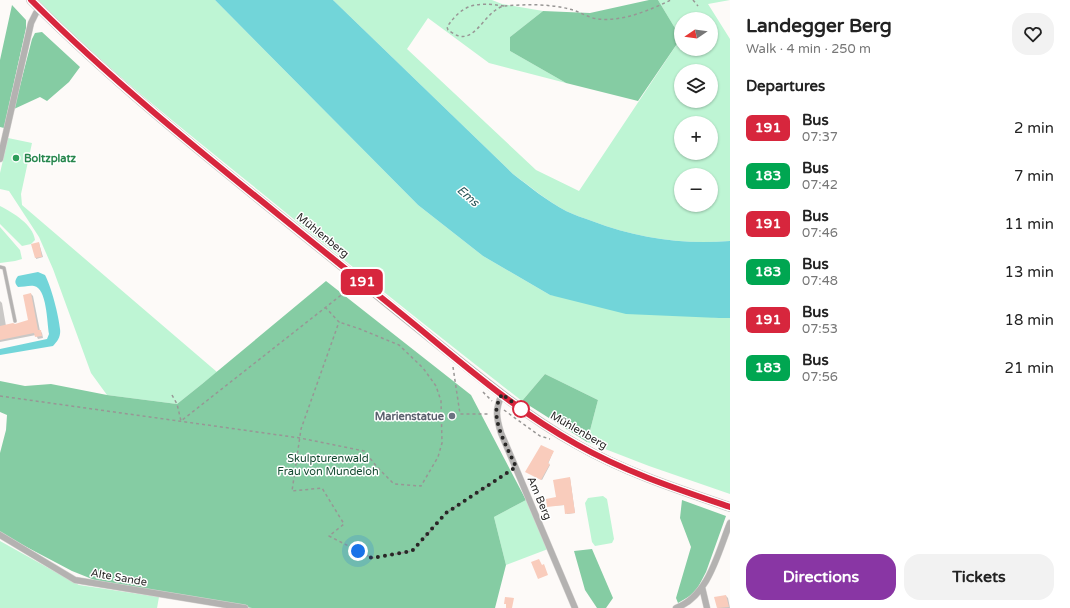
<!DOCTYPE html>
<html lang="en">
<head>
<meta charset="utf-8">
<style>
	:root { --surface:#fff; --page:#f2f2f2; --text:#222; --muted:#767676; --accent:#8936a4 }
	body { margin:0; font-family:"Varela Round",sans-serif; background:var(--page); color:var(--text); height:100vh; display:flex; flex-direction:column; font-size:15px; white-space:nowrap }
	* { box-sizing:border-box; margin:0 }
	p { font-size:13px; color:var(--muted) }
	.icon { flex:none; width:22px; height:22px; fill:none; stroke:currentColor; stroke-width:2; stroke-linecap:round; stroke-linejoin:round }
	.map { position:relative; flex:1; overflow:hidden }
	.drawer { display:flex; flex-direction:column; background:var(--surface); width:340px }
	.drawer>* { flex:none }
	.badge { padding:0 8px; border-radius:6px; font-size:14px; line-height:26px }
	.needle { width:26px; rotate:257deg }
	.controls { position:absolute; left:674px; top:12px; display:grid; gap:8px }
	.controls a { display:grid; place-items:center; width:44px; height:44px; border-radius:50%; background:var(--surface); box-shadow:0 1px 3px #0004; font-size:20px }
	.you { position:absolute; width:20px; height:20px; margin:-10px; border:3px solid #fff; border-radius:50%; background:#1a73e8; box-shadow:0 0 0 6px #1a73e833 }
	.map>.badge { position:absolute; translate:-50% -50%; box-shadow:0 0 0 2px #fff }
	h2 { padding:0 16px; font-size:15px; line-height:36px }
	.round { display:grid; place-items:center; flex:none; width:42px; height:42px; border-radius:16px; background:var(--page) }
	.summary { display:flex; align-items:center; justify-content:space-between; height:68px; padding:0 16px }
	h1 { font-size:19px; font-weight:700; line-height:30px }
	.primary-button { display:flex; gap:8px; margin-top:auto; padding:8px 16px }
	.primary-button a { flex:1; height:46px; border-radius:16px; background:var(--accent); color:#fff; font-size:16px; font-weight:700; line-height:46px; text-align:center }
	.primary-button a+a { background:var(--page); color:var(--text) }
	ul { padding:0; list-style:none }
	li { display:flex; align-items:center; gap:12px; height:48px; padding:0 16px }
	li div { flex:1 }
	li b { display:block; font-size:15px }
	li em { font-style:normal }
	li .badge { min-width:44px; font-weight:700; text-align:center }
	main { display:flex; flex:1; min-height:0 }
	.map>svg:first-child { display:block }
	.green { fill:#bef5d4; fill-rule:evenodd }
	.forest { fill:#85cca3 }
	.water { fill:#72d5d9 }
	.shadow { fill:#0003 }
	.building { fill:#f9ccbc }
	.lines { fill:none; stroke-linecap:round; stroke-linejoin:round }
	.lane-casing { stroke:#d7d4d2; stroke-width:4 }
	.street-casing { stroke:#d7d4d2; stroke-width:7 }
	.secondary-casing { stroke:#d7d4d2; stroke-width:10 }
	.path { stroke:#989695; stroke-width:1.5; stroke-dasharray:3 3; stroke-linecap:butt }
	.lane { stroke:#b4b2b1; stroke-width:3 }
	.street { stroke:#b4b2b1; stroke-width:6 }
	.secondary { stroke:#918f8e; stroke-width:9 }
	.line-casing { stroke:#fff; stroke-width:9 }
	.line { stroke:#d7263d; stroke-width:6 }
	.walk { stroke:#282726; stroke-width:4; stroke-dasharray:0 7.2 }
	.leisure-dot { fill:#2e9e5b; stroke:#fff; stroke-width:1.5 }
	.stop-dot { fill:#fff; stroke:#d7263d; stroke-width:2 }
	.worship-dot { fill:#6b7280; stroke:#fff; stroke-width:1.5 }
	.labels { text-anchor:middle; stroke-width:3; stroke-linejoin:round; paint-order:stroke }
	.leisure-label { font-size:11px; font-weight:bold; fill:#27864d; stroke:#fff; text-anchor:start }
	.street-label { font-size:11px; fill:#282726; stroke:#fff }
	.worship-label { font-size:11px; font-weight:bold; fill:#5b616d; stroke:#fff; text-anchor:end }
	.park-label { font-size:11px; fill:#11482e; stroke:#fff }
	.water-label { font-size:12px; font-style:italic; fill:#275355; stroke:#fff }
</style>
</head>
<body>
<main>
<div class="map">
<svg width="730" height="608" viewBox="0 0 730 608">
	<rect width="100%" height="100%" fill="#fdfaf8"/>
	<!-- green -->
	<path class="green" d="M38,0H215L418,205L483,256L550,295L719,318H730V494L649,466L587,442L598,400L545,374L522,401C433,332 345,261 258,190C183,129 106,69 38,0Z
		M333,0H492L502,4L543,11L510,37V51L566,83L489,63L428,18L407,49L536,170L579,191L681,38V49H711V19H681V38L658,0H730L708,4L730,39V241C682,245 637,238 592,221C584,218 574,215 566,211C547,201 531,187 513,174ZM681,71H711V101H681ZM681,123H711V153H681ZM681,175H711V205H681Z
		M8,138L32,143L21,194L22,205L217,372L177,404L107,395L91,373L53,269L39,237L9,191L0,189V173Z
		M0,206C13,213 33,224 35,240L31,244L22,246L0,224Z
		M0,227L20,250L22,259L15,261L0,263Z
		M603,496L607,499L614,539L612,543L595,546L592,542L585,503L588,498Z
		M526,500L548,549L506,565L494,517Z
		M0,541L79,585L159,597L157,608H0Z"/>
	<!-- forest -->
	<path class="forest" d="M649,0H658L681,38L638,101L566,83L510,51V37L543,11L590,13Z
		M12,5L26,20V28L4,128L0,127V60Z
		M42,32L80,67L69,82L47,101L40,97L14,109L32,39L35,33Z
		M326,281L471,395L526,500L494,517L506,565L495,608H252L132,589L102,583L72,571L0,533V453L6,430L7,415L0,412V381L25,386L51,384L107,395L177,404L202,384Z
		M545,374L598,400L587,442L522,401Z
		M682,500L726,516L706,572L695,593L678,603L676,598L691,547L680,518Z
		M592,549L613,598L606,608H597L585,590L574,551Z"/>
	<!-- water -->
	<path class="water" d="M215,0H333L513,174C530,187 547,201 566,211C574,215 584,218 592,221C637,238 682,245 730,241V318H719L626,314L550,295L483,256L418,205Z
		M38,272L45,275C51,286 59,316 60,329C61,336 58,341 53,346L0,355V349L47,339L49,334C47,323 47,288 34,286C30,285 23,287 18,287C14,283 15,280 18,276Z"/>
	<!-- shadow -->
	<path class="shadow" d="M39,243L43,257L36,259V258Z
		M31,294L33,296L40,331L42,333L43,338L38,339L36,335L0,342V301L2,303L6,326L15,325L29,321Z
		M553,452L548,464L550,465L542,480L527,472Z
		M570,478L575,513L567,514L565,505L548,506L557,498Z
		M726,596L728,598L730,608H718L715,598Z"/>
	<!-- building -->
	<path class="building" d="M39,242L42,257L35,258L31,244Z
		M31,293L38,330H41L42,336L35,337L34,333L0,340V326L13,323L15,324L28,320L23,295Z
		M541,445L554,451L548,463L550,464L541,480L525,472Z
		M570,477L575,513L565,514L564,505L547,507L546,499L556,497L553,480Z
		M539,559L542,565L544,564L548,575L538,579L531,562Z
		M726,595L729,607L717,608L714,597Z
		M505,597L514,598L512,608H506V604H504Z"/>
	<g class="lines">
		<!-- lane casing -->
		<g class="lane-casing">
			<path id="lane" d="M0,267L4,268L15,321"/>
		</g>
		<!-- street casing -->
		<g class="street-casing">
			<path id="street" d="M0,159L31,23L36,13L40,9
				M502,394C495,410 496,417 501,433L575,608
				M0,535L75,580L245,608
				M702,587L707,608
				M676,608C709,596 718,552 730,523"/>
		</g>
		<!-- secondary casing -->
		<g class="secondary-casing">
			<path id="secondary" d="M31,0C117,86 212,161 306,237C348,271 390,305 432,339C478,376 524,415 576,444C625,472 677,489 730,507"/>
		</g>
		<!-- path -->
		<path class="path" d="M693,0L698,6
			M504,6C477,2 463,3 447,27L448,30C451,32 455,35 459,36C477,41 487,8 505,6C526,4 550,4 569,9C579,11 588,18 598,19C622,22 650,10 671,0
			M325,307L339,322L301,429L292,491L322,488L344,524L329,536L372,558L413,551L446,513L509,472
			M453,367L460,414H490
			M483,392L492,401
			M172,395L177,404L181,421L354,285
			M0,396L300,438L364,451L378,468L394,484L421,486L438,457L442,443L441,401L436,386L423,368L399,345L360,329L339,322
			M504,410L540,436L550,439"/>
		<!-- lane -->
		<use href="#lane" class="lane"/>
		<!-- street -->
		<use href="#street" class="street"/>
		<!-- secondary -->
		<use href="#secondary" class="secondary"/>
	</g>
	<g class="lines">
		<!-- line casing -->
		<g class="line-casing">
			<path id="line" d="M31,0C117,86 212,161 306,237C348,271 390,304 432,339C478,377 524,415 576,444C625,472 677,489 730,507"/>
		</g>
		<!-- line -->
		<use href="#line" class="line"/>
		<!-- walk -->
		<path class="walk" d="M358,551L372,558L412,551L446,513L516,467C509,451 493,424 497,406C498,402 500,398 502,394L525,412L521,409"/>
	</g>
	<!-- markers -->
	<circle class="leisure-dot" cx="16" cy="158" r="4"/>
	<circle class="stop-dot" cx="521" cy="409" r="8"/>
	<circle class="worship-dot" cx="452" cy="416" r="4"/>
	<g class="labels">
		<!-- leisure labels -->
		<g class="leisure-label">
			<text x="24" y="162">Boltzplatz</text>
		</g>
		<!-- street labels -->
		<g class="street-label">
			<text transform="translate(323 235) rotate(39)" y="4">Mühlenberg</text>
			<text transform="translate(579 430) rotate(30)" y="4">Mühlenberg</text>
			<text transform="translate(540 498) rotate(67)" y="4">Am Berg</text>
			<text transform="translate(119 577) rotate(10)" y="4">Alte Sande</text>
		</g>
		<!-- worship labels -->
		<g class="worship-label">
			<text x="444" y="420">Marienstatue</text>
		</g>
		<!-- park labels -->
		<g class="park-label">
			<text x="328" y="462">Skulpturenwald<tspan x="328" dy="13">Frau von Mundeloh</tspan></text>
		</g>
		<!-- water labels -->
		<g class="water-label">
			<text transform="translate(468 196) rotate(41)" y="4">Ems</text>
		</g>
	</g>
</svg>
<div class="controls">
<a><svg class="needle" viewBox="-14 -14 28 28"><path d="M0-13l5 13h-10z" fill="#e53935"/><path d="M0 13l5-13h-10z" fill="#767676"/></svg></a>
<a><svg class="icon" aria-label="layers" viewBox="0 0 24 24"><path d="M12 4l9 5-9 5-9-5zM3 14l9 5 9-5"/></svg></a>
<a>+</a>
<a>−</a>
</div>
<div class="you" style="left:358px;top:551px"></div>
<b class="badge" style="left:362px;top:282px;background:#d7263d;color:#fff">191</b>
</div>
<section class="drawer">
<div class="summary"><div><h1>Landegger Berg</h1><p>Walk · 4 min · 250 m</p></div><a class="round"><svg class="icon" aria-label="heart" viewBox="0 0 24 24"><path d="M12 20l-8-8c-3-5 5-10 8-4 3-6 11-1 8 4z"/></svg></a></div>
<h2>Departures</h2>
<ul>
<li><span class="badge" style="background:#d7263d;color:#fff">191</span><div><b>Bus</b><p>07:37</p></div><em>2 min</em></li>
<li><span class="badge" style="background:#00a651;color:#fff">183</span><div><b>Bus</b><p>07:42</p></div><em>7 min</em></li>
<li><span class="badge" style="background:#d7263d;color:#fff">191</span><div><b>Bus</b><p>07:46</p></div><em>11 min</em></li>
<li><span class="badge" style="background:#00a651;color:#fff">183</span><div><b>Bus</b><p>07:48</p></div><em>13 min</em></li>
<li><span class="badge" style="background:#d7263d;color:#fff">191</span><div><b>Bus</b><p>07:53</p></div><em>18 min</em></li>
<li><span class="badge" style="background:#00a651;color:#fff">183</span><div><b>Bus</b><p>07:56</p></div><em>21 min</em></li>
</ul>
<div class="primary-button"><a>Directions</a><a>Tickets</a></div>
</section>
</main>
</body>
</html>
